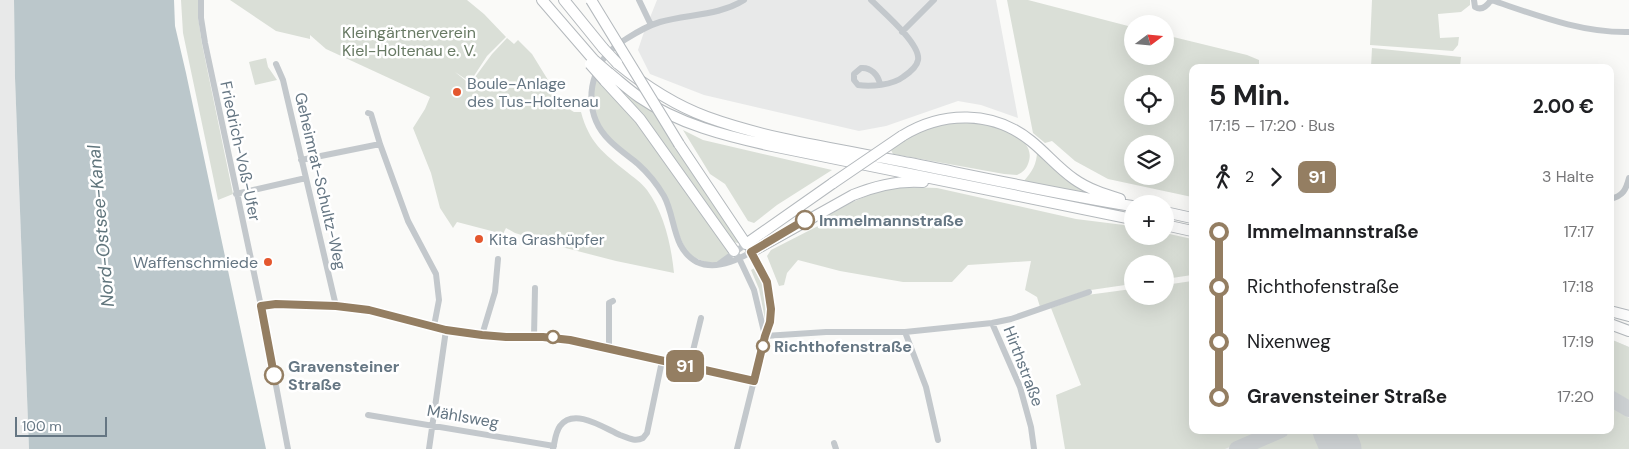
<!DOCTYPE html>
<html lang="de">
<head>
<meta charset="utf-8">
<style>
	:root { --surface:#fff; --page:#f6f6f6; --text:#202124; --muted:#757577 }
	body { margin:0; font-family:"DM Sans",sans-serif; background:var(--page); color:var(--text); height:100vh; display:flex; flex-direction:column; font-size:19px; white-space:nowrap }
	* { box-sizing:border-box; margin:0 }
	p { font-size:16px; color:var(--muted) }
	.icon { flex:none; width:28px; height:28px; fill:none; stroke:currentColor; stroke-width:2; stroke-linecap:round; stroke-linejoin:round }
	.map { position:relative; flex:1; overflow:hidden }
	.details { position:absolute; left:1189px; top:64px; width:425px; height:370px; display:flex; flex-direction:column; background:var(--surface); border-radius:10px; box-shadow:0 5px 20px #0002 }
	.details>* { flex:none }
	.badge { padding:0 10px; border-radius:8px; font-size:18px; line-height:32px }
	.needle { width:32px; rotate:74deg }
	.buttons { position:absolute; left:1124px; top:15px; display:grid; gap:10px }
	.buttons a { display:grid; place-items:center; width:50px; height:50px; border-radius:50%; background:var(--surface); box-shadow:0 5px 20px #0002; font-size:25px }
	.scale { position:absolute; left:15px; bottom:12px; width:92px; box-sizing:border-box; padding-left:5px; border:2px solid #657683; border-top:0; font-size:14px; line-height:18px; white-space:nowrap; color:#657683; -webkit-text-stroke:4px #fff; paint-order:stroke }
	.map>.badge { position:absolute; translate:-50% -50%; box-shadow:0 0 0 2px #fff }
	.legs { display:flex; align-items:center; gap:8px; height:55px; padding:0 20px; font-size:16px }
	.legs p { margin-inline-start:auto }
	.head { display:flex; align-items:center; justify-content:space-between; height:85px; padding:0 20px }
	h1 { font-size:28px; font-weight:700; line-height:38px }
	ul { padding:0 20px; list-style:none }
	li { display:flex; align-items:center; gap:18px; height:55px; font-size:19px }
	li i { display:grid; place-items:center; width:8px; height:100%; margin:0 6px; background:currentColor }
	li i::after { content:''; width:12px; height:12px; margin:-6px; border:4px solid; border-radius:50%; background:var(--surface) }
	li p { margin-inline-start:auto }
	li:first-child i { background:linear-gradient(#0000 50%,currentColor 0) }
	li:last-child i { background:linear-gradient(currentColor 50%,#0000 0) }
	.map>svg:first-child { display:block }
	.built { fill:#e8e9e9 }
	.green { fill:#dadfd7; fill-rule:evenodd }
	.water { fill:#bbc7cb }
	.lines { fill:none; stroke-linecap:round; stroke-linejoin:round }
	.taxiway { stroke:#ced2d4; stroke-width:16 }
	.runway { stroke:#ced2d4; stroke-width:41 }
	.highway-casing { stroke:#b4b9bd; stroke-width:12 }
	.minor { stroke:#c3c8cc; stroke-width:6 }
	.highway { stroke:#fff; stroke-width:10 }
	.highway-bridge-casing { stroke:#b4b9bd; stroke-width:12; stroke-linecap:butt }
	.highway-bridge { stroke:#fff; stroke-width:10 }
	.line-1-casing { stroke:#fff; stroke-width:11 }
	.line-1 { stroke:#947e62; stroke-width:8 }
	.poi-dot { fill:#e4572e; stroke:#fff; stroke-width:2 }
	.stop-1-dot { fill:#fff; stroke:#947e62; stroke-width:2.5 }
	.labels { text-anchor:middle; stroke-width:5; stroke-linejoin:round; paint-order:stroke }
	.park-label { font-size:16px; fill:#687a64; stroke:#fff }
	.poi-label { font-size:16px; fill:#657683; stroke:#fff; text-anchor:start }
	.street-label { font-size:16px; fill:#657683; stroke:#fff }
	.stop-label { font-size:16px; font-weight:bold; fill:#657683; stroke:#fff; text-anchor:start }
	.water-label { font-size:18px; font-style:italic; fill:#60757c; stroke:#fff }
</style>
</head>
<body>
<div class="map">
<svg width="1629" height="449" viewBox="0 0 1629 449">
	<rect width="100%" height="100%" fill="#fafaf8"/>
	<!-- built -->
	<path class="built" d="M0,0H14L15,78L29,449H0Z
		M657,0H996L1018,118L981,105L958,101L886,126L859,131L704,95L650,74L638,50L643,35Z
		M1610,339L1629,347V449H1167L1192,430H1610Z"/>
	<!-- green -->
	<path class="green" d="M181,0H198V17L202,44L233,194L218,200L183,33Z
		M230,0H467L484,14L506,37L487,56L470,82L455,72L470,84L492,54L507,38L514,44L518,40L532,54L564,106L574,112H581C589,142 603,153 627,172C633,177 642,183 647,190C664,213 671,244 674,273L616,261L554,245L515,233L506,228L503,234L457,222L453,228L440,208L431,173L413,128L425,109L430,97L326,49L310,35V39L276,31Z
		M1007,0H1028L1132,27V56H1165V35L1247,55L1259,60V67L1192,68V197L1108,179L1075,161L1052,141L1045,143L1033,133ZM1132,84H1165V116H1132ZM1132,144H1165V176H1132Z
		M1372,0H1470V5L1461,12L1438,14L1440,38L1459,37L1458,45L1453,51L1370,45Z
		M1372,48L1461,57L1460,67H1371Z
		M266,58L268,67L277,80L255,85L249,62Z
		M595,75L605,81L734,251L713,265L688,255L655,181L615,146L596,120L592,87Z
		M618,85L651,106L739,242L738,243L733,242L659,137Z
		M960,121C969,121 979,121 988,123C1004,128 1035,140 1029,161C1027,168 1024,172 1017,175L1004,174L893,154L891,150L893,146L926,126Z
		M683,130L703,140L832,170L777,205L754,223L748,221L725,184L710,174Z
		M1037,151L1102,197L1023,182C1032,172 1037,164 1037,151Z
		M906,187L937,188L1076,219L1132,226V236H1165V233L1192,239V275L1165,279V264H1132V284L1084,291L1040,307L1037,297L1025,290L1031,261L968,265L952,282H903L840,271L798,260L787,273L784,285L779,286L767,256L771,250L818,226L820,220L850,203L881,190Z
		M756,267C765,283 769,300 767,318L765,319L759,289L751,270Z
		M1192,281V430H1267L1225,449H1065L1056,395L1081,385L1051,308L1087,295L1132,289V296H1165V285Z
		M1610,339L1629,347V400L1610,390Z
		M1610,406L1629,418V449H1359L1351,430H1610Z
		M1297,430C1314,430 1317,434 1323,449H1252Z"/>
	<!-- water -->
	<path class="water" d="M14,0H174L175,26L186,73L266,449H29L15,78Z"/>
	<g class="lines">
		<!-- taxiway -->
		<path class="taxiway" d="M1610,398L1629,409
			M1330,430L1341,449
			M1237,449L1281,430"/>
		<!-- runway -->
		<path class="runway" d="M1333,430L1341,449"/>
		<!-- highway casing -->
		<g class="highway-casing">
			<path id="highway" d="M542,0L593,59
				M564,0L603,48
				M617,63C644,85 674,105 707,117C770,140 844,150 910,163C984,178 1058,194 1132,206
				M609,73C619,81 629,90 639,97C678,124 726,136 772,146L1132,219
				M605,81L640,119L734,251
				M902,136C942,111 993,110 1031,141C1046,153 1058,168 1074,179C1088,189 1104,194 1120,199
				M679,144L746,244L833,183
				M1165,212L1192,218
				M1165,225L1192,231
				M751,252L853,195C875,186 898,180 923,182
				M1610,311L1629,316
				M1610,324L1629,331"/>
		</g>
		<!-- minor -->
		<path class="minor" d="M201,0V18L205,43L261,306L288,449
			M639,0L651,25
			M744,0C719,16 687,14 660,22C647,26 637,32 626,39C611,48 600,59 595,76C590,90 590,107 596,121C604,140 622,151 638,164C648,173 657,184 664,196C676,218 672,249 697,262C714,270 736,261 751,252
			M871,0C883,12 921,44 918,60C917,67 909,73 903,77C893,85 870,87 858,85L854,80V74L861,68C871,67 878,75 880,84
			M1474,0L1475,7C1482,11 1487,6 1491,0
			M1491,0C1536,15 1581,33 1629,32
			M902,32L934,0
			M276,64L283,80L336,306
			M368,113L371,114L380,144L408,221L436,274L439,300L434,326
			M301,160L380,144
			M236,194L306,178
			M1610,199C1623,196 1626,190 1629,178
			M738,256L754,290L765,336
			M719,264L746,244C764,272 780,302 765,336L737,449
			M261,306L276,305L336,306L369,310L446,330L482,335L506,337L554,338L609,348L754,381
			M992,323L1020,387L1031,427L1034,449
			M905,332L926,387L938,440
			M482,335L495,292L498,259
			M765,336L826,332H905L992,323L1011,319L1089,292
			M534,337L535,288
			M609,348V303L613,301
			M689,367L701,318
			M368,415L554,446
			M834,443L836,449
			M429,449L446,330
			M553,449C555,442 555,433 560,426C574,407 604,428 620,435C628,438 635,442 643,438L647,433L662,361"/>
		<!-- highway -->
		<use href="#highway" class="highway"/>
		<!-- highway-bridge casing -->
		<g class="highway-bridge-casing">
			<path id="highway-bridge" d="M591,0L679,144
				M603,48L617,63
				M594,60L609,73
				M590,64L605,81
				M833,183L902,136"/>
		</g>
		<!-- highway-bridge -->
		<use href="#highway-bridge" class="highway-bridge"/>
	</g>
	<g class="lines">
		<!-- line-1 casing -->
		<g class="line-1-casing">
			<path id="line-1" d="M274,375L261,306L276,304L336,306L369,310L446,330L482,335L506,337H543L570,340L754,381L765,336L770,322L771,309L767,282L751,252L805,220"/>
		</g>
		<!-- line-1 -->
		<use href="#line-1" class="line-1"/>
	</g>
	<!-- markers -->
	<g class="poi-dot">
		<circle cx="457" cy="92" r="5"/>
		<circle cx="479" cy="239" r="5"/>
		<circle cx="268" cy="262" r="5"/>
	</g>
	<g class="stop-1-dot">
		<circle cx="805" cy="220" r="9"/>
		<circle cx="553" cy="337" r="6"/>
		<circle cx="763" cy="346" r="6"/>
		<circle cx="274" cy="375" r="9"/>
	</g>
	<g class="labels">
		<!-- park labels -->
		<g class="park-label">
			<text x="409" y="38">Kleingärtnerverein<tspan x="409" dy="18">Kiel-Holtenau e. V.</tspan></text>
		</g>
		<!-- poi labels -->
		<g class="poi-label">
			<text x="467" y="89">Boule-Anlage<tspan x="467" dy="18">des Tus-Holtenau</tspan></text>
			<text x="489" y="245">Kita Grashüpfer</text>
			<text x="258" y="268" text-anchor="end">Waffenschmiede</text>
		</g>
		<!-- street labels -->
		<g class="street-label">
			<text transform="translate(241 151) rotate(78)" y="6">Friedrich-Voß-Ufer</text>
			<text transform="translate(321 181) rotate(77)" y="6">Geheimrat-Schultz-Weg</text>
			<text transform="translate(1024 366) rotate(69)" y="6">Hirthstraße</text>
			<text transform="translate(463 416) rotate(10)" y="6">Mählsweg</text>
		</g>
		<!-- stop labels -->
		<g class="stop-label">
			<text x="819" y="226">Immelmannstraße</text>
			<text x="774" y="352">Richthofenstraße</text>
			<text x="288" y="372">Gravensteiner<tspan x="288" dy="18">Straße</tspan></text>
		</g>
		<!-- water labels -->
		<g class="water-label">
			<text transform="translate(101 226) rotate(-95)" y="6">Nord-Ostsee-Kanal</text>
		</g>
	</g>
</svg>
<div class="buttons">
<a><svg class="needle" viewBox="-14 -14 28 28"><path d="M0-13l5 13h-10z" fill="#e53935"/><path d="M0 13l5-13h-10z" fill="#757577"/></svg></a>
<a><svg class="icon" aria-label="locate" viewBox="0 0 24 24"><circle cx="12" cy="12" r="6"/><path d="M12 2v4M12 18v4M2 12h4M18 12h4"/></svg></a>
<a><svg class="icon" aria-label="layers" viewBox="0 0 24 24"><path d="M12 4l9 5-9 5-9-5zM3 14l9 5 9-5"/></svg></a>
<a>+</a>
<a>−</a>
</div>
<div class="scale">100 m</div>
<b class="badge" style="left:685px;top:366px;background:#947e62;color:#fff">91</b>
<section class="details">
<div class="head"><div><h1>5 Min.</h1><p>17:15 – 17:20 · Bus</p></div><b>2.00 €</b></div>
<div class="legs"><svg class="icon" aria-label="walk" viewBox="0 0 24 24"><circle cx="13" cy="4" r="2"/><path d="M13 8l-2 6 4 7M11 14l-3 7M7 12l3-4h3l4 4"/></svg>2<svg class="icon" aria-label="forward" viewBox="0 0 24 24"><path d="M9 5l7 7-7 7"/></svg><b class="badge" style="background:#947e62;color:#fff">91</b><p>3 Halte</p></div>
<ul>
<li><i style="color:#947e62"></i><b>Immelmannstraße</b><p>17:17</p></li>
<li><i style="color:#947e62"></i><span>Richthofenstraße</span><p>17:18</p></li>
<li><i style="color:#947e62"></i><span>Nixenweg</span><p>17:19</p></li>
<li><i style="color:#947e62"></i><b>Gravensteiner Straße</b><p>17:20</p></li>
</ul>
</section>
</div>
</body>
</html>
